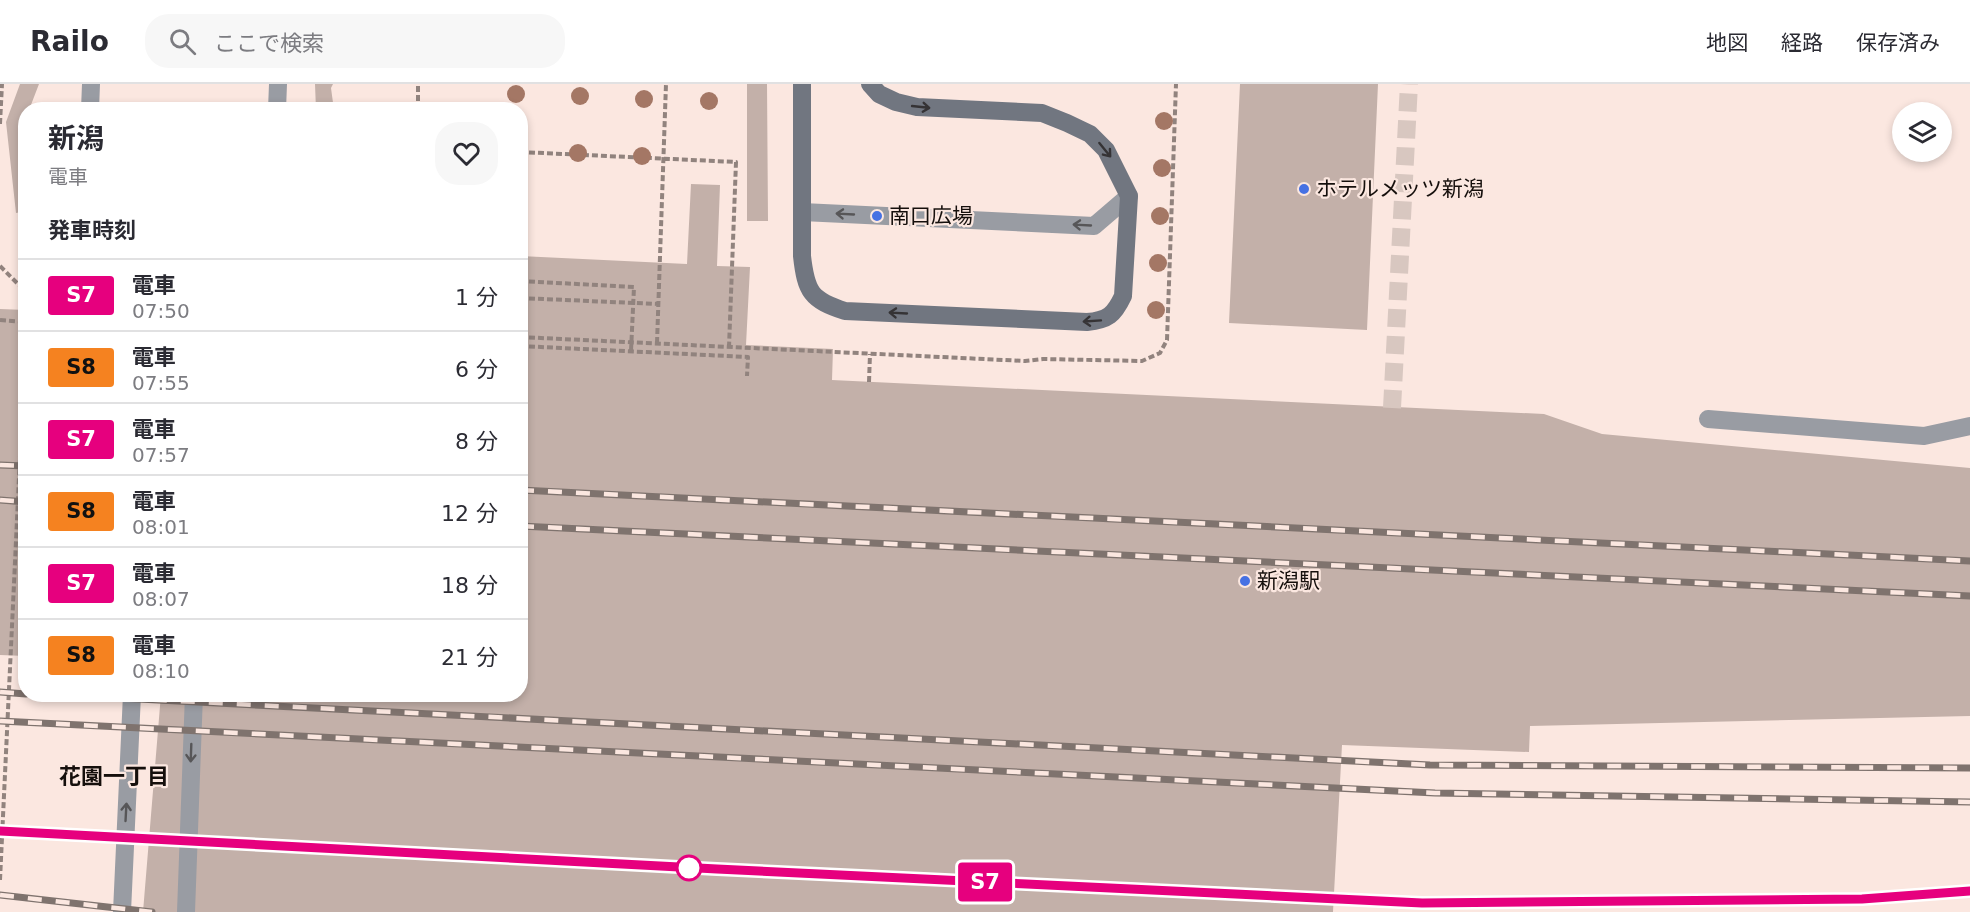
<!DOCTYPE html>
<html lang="ja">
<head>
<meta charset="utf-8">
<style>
	:root { --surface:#fff; --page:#f7f7f7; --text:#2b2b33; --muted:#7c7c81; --line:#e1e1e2 }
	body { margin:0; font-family:"DejaVu Sans","Noto Sans JP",sans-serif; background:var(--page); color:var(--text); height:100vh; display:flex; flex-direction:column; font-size:22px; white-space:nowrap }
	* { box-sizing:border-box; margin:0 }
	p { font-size:20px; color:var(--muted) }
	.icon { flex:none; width:33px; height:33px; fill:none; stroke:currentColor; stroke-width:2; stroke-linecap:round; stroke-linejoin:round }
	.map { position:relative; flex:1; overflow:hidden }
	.drawer { position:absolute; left:18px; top:18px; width:510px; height:600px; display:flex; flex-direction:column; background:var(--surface); border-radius:24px; box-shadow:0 3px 9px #0003 }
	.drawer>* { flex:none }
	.badge { padding:0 12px; border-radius:4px; font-size:21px; line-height:39px }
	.controls { position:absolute; left:1892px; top:18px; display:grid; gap:12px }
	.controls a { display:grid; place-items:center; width:60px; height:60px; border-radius:50%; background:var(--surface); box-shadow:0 3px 9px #0003; font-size:30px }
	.map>.badge { position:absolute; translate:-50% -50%; box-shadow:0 0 0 3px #fff }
	h2 { padding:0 30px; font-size:22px; line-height:54px }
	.round { display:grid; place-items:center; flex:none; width:63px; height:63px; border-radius:24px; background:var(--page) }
	.overview { display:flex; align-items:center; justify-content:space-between; height:102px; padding:0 30px }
	h1 { font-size:28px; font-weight:700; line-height:45px }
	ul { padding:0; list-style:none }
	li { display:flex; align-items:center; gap:18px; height:72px; padding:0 30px; border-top:2px solid var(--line) }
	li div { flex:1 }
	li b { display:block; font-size:22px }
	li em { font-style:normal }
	li .badge { min-width:66px; font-weight:700; text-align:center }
	header { display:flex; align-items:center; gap:36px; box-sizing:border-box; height:84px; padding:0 30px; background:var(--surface); border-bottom:2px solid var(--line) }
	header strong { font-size:28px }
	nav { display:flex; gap:33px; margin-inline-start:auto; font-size:21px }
	.search { width:420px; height:54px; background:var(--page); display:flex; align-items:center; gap:15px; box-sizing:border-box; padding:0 21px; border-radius:24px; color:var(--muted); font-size:22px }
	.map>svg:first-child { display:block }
	.building { fill:#c3b0a9 }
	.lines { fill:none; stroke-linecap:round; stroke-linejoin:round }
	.street-tunnel { stroke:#d8c7c0; stroke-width:18; stroke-dasharray:18 9; stroke-linecap:butt }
	.path { stroke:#91837e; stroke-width:4; stroke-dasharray:6 3; stroke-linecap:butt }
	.lane { stroke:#999ca3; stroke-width:18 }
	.secondary { stroke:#717680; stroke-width:18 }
	.rail-casing { stroke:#7f736e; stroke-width:7 }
	.rail { stroke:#fbe7e0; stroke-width:4.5; stroke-dasharray:14; stroke-linecap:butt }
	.tree { fill:#a47765 }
	.oneway { stroke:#353335 }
	.oneway2 { stroke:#575658 }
	.line-casing { stroke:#fff; stroke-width:14 }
	.line { stroke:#e6007e; stroke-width:9 }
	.poi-dot { fill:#4671e3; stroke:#fbe7e0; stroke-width:2 }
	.stop-dot { fill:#fff; stroke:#e6007e; stroke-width:3 }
	.labels { text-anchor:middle; stroke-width:4.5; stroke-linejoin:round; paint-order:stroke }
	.poi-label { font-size:21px; fill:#150f0c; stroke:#fbe7e0; text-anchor:start }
	.neighbourhood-label { font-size:22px; font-weight:bold; fill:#150f0c; stroke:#fbe7e0 }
</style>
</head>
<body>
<header>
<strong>Railo</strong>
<div class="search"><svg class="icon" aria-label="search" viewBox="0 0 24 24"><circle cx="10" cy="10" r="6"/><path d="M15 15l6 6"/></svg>ここで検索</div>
<nav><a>地図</a><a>経路</a><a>保存済み</a></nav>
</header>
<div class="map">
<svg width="1970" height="828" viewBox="0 0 1970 828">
	<rect width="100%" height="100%" fill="#fbe7e0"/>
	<!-- building -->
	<path class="building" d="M20,0H39L29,26H26L24,39L26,127L16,129L6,38Z
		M315,0H333L331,4L334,26H316Z
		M747,0H767L768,137H747Z
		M1240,0H1378L1367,246L1229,239Z
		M691,100L720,101L717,182L750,183L746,261L833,265L832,296L1544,330L1602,350L1970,384V632L1530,642L1529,668L1342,661L1333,828H143L161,610H520V172L687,180Z
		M0,225L26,226V572L0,571Z"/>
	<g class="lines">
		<!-- street-tunnel -->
		<path class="street-tunnel" d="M1392,324L1409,0"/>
		<!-- path -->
		<path class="path" d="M418,26V0
			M0,40L2,0
			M520,68L736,78L729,263
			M0,182L26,208
			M520,197L634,203L631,267
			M520,214L658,220
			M0,236L26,238
			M520,253L1025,277L1043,275L1142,277L1160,269L1167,256L1176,0
			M657,259L666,0
			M520,262L748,273L747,292
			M869,298L870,270
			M0,796L26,245"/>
		<!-- lane -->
		<path class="lane" d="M90,26L91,0
			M277,26L278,0
			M802,128L1094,142L1129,112
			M1708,335L1924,352L1970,342
			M122,828L132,610
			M186,828L194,610"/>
		<!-- secondary -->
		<path class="secondary" d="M802,0V172C806,208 811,216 845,227L1087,238C1108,236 1114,231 1123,212L1129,112L1106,66L1090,50L1067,39L1042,29L917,23L896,18L879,10L870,0"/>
		<!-- rail casing -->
		<g class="rail-casing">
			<path id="rail" d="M0,381L26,382
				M520,406L1970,477
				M0,416L26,418
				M520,442L1970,512
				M0,608L26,610
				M41,610L1430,681L1970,684
				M0,637L1435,709L1970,718
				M0,747L717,785L1422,819L1862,815L1970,807
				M0,811L152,828"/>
		</g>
		<!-- rail -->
		<use href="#rail" class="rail"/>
	</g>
	<!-- trees -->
	<g class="tree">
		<circle cx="516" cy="10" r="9"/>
		<circle cx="580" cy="12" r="9"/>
		<circle cx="644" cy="15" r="9"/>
		<circle cx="709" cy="17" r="9"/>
		<circle cx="1164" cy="37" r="9"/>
		<circle cx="578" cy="69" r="9"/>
		<circle cx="642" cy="72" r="9"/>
		<circle cx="1162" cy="84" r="9"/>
		<circle cx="1160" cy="132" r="9"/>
		<circle cx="1158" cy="179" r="9"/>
		<circle cx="1156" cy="226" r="9"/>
	</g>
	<!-- one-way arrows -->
	<defs><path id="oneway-shaft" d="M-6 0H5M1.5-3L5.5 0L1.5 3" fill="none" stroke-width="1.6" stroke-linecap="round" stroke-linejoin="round" transform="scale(1.5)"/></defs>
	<g class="oneway">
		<use href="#oneway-shaft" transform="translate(921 23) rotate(6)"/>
		<use href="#oneway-shaft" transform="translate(1105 66) rotate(51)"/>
		<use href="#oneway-shaft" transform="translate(898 229) rotate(-177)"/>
		<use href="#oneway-shaft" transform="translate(1092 237) rotate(176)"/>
	</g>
	<g class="oneway2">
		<use href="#oneway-shaft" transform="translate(845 130) rotate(-177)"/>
		<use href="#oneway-shaft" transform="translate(1082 141) rotate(-177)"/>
		<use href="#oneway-shaft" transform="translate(191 669) rotate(92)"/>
		<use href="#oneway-shaft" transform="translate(126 728) rotate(-87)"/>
	</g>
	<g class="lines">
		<!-- line casing -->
		<g class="line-casing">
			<path id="line" d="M0,747L717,785L1422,819L1862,815L1970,807"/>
		</g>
		<!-- line -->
		<use href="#line" class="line"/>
	</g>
	<!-- markers -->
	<g class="poi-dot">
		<circle cx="1304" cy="105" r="6"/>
		<circle cx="877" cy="132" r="6"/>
		<circle cx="1245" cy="497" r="6"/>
	</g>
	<circle class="stop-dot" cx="689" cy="784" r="12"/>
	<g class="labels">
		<!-- poi labels -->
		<g class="poi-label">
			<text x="1316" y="112">ホテルメッツ新潟</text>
			<text x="889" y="139">南口広場</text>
			<text x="1257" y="504">新潟駅</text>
		</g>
		<!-- neighbourhood labels -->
		<g class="neighbourhood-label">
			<text x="114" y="700">花園一丁目</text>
		</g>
	</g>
</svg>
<div class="controls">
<a><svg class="icon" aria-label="layers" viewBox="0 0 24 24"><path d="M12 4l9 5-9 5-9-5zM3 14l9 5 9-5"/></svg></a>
</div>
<b class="badge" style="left:985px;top:798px;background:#e6007e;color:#fff">S7</b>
<section class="drawer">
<div class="overview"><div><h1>新潟</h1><p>電車</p></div><a class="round"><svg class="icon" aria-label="heart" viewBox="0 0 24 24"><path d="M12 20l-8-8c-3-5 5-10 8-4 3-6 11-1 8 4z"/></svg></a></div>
<h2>発車時刻</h2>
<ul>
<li><span class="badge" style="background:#e6007e;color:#fff">S7</span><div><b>電車</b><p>07:50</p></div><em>1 分</em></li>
<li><span class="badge" style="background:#f58220;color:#111">S8</span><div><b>電車</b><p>07:55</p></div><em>6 分</em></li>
<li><span class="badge" style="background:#e6007e;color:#fff">S7</span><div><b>電車</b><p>07:57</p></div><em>8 分</em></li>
<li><span class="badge" style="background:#f58220;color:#111">S8</span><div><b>電車</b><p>08:01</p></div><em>12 分</em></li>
<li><span class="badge" style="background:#e6007e;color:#fff">S7</span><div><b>電車</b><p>08:07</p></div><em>18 分</em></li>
<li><span class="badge" style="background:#f58220;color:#111">S8</span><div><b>電車</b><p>08:10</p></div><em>21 分</em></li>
</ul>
</section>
</div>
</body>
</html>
